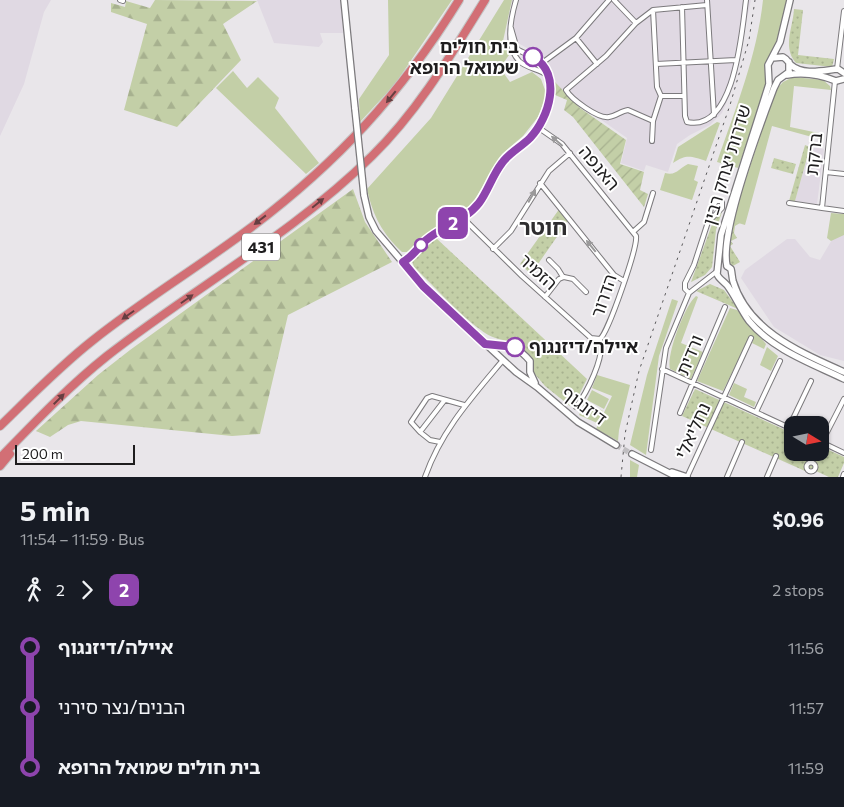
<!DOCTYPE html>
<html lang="en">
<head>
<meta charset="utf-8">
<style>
	:root { --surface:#171b24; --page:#20242c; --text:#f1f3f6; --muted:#9ea1a6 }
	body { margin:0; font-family:Commissioner,"Noto Sans Hebrew",sans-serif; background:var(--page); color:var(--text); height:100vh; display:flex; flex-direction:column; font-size:19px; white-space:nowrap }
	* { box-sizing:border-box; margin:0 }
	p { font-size:16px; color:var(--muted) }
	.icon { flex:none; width:28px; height:28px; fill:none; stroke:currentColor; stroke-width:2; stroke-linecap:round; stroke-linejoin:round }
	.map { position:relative; height:477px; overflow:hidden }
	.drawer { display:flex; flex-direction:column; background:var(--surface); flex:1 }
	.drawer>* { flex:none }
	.badge { padding:0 10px; border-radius:8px; font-size:18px; line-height:32px }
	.needle { width:32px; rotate:100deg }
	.fabs { position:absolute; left:784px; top:416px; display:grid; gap:10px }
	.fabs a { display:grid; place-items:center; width:45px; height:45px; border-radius:10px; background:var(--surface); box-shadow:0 1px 4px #0004; font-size:25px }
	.scale { position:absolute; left:15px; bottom:12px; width:120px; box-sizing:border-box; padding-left:5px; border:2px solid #1e1d1e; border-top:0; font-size:14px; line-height:18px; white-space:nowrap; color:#1e1d1e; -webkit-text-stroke:4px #fff; paint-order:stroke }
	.map>.badge { position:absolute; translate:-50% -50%; box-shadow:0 0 0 2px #fff }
	.legs { display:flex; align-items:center; gap:8px; height:55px; padding:0 20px; font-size:16px }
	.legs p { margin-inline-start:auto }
	.head { display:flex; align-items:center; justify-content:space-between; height:85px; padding:0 20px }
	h1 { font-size:28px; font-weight:700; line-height:38px }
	ul { padding:0 20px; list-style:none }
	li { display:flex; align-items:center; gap:18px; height:60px; font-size:19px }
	li i { display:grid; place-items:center; width:8px; height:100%; margin:0 6px; background:currentColor }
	li i::after { content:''; width:12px; height:12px; margin:-6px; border:4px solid; border-radius:50%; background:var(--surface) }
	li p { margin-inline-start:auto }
	li:first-child i { background:linear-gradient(#0000 50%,currentColor 0) }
	li:last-child i { background:linear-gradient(currentColor 50%,#0000 0) }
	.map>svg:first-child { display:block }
	.built { fill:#e0d9e3 }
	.grass { fill:#c3cfa7 }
	.forest { fill:url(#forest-firs) }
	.park { fill:url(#park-dots) }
	.garden { fill:url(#garden-furrows) }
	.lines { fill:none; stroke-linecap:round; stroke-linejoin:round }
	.secondary-tunnel { stroke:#c0bec1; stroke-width:5.5; stroke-dasharray:5.5 3; stroke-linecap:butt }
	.street-casing { stroke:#7c7a7d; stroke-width:6 }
	.secondary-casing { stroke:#7c7a7d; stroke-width:8 }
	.highway-casing { stroke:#c4c4c4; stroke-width:10 }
	.street { stroke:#fff; stroke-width:4 }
	.secondary { stroke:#fff; stroke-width:5.5 }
	.highway { stroke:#d26f75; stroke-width:8 }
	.rail { stroke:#59585a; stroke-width:1; stroke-dasharray:2.5 5; stroke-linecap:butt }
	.secondary-bridge-casing { stroke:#7c7a7d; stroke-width:8; stroke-linecap:butt }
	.secondary-bridge { stroke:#fff; stroke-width:5.5 }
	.oneway { fill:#663e41 }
	.oneway2 { fill:#9a999a }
	.line-1-casing { stroke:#fff; stroke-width:11 }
	.line-1 { stroke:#8e44ad; stroke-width:8 }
	.stop-1-dot { fill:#fff; stroke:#8e44ad; stroke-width:2.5 }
	.labels { text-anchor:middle; stroke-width:4; stroke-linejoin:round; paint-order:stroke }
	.shield { fill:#fff; stroke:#626162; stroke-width:1 }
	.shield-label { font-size:16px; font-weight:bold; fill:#1e1d1e }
	.stop-label { font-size:18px; font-weight:bold; fill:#1e1d1e; stroke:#fff; text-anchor:end }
	.street-label { font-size:18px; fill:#1e1d1e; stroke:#fff }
	.district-label { font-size:22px; font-weight:bold; fill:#2e2d2f; stroke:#fff }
</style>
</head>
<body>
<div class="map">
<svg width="844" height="477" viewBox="0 0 844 477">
	<defs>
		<pattern id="forest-firs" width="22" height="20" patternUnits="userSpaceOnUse" patternTransform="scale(1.25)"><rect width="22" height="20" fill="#c3cfa7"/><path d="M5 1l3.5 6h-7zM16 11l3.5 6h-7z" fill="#a7b18f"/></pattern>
		<pattern id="park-dots" width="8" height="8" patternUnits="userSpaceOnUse" patternTransform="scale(1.25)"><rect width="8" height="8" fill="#c3cfa7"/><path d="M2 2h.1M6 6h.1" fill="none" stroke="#a7b18f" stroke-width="1.8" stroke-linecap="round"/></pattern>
		<pattern id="garden-furrows" width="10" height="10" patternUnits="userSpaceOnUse" patternTransform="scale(1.25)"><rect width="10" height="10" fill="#c3cfa7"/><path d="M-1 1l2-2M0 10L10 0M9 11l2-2" fill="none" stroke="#a7b18f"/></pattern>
	</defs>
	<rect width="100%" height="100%" fill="#e9e6ea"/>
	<!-- built -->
	<path class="built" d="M0,0H51L44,12L24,84L0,136Z
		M257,0H341L343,33H320L323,42L319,47L274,43Z
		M512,0H751L731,92L722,113L710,125L690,135L677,144L668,172L646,165L644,171L621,163L627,138L560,91L542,56L516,42L507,44Z
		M810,147L824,149L817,204L795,201Z
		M844,230V361L820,355L774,327L741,278L745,270L787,239H795L810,257L820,260L833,238Z"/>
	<!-- grass -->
	<path class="grass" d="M388,0H452L395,84L360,122L359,99L389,55Z
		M504,0H512L503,41L504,45H508L509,55L500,68L510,82L532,72L541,79L545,90L546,96L538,117L523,136L502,154L472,204L439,226L407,252H402C382,233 373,216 367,189L431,118Z
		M763,0H787L782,34L768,60L767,85L738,168L717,162C735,110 757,56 763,0Z
		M233,71L247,88L258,77L279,98L275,108L319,163L306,174L216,88Z
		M793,77L823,80L830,86L831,90L794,86L790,127L823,134V140L772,126L745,225L732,221L775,91L783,82Z
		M717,122L720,123L706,161C691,156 686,154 673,163L678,147Z
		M688,164L698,166L694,180L698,182L692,200L660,190L665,173C677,176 679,168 688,164Z
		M831,213L844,214V235L831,241L827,238Z
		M696,296L698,297L681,343L703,352L691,379L670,369C666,355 685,305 696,296Z
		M672,299L678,301L659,356L646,455L630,445L647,375Z
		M730,308L737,310L766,344L764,349L752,343L753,340L749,338L723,391L697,381Z
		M767,347L778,356L771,371L760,365Z
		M597,375L630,385L619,430L618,441L596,429L612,396L592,388Z
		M734,383L747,389L744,397L756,402L754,407L729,395Z
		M592,390L609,399L604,409L587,400Z
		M585,402L603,411L597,423L579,415Z
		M630,460L639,465L637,477H630Z"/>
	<!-- forest -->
	<path class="forest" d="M155,0L257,1L223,24L241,60L177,127L124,110L147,24L111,12V3L125,7L126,1L150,8Z
		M353,189L365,222L392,262L288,315L260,434L232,436L81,421L68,425L50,437L36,431L98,375L130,350Z"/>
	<!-- park -->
	<path class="park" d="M794,9L803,10L798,55L834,59L832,67L796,63C782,47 793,28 794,9Z
		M805,145L810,147L795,201H789Z
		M774,158L796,164L793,174L771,168Z
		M560,208L568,221L531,274L520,264Z
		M722,212L716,230L712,267L705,275L691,282L714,219Z
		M732,221L740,223L735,226L734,233L737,238L731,241L733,244L730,246L740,262L731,267L729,265L728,245Z
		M436,238L587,379L577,399L570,406L545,386L533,372C534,365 534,359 529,354C514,338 501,343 485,333C459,315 437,289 414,267L412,261L428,243Z
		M710,284L724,290L738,309L696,291Z
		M695,389L792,433V452H820V446L844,457V463L838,477H829L807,467L805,471L682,416Z"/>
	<!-- garden -->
	<path class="garden" d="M555,82L580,108L626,140L620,164L644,172L640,190L648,194L644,207L573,117L564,110L567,100L555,95Z"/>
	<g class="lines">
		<!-- secondary-tunnel -->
		<path class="secondary-tunnel" d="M616,445L632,454"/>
		<!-- street casing -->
		<g class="street-casing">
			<path id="street" d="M120,0L123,1
				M516,0C511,17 505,46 519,61C526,68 539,69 547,75
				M614,0L636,23
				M707,0L714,115
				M682,7L685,116L687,122C735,133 742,30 746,0
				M653,10L657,87L661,96
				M576,38L597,64
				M542,63L576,38L609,0
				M656,64L736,60
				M837,69L844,11
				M835,81L822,208L844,211
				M661,96H684
				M653,121L628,110C621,111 616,116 609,117C598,119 571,99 566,90L606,56L636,23L653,10L707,5
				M539,128L562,144L636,236C638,247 608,333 600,339
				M652,141L653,121L661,96
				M826,172L844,174
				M540,183L614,275L624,281
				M717,200L722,202V208L708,222L711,208Z
				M789,203L822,208
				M463,218L522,276L591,338L600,339
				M634,231L644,222L653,193
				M493,249L511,231L549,171L570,153
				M549,260L558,269L563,277
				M403,262C414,256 419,245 428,238C444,226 465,220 478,204C488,191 492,176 501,164C509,153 521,147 530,138C548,120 561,82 540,62C533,55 524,54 517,49L511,28
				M689,293L685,289V283L694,265L708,222
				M545,297L559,279L564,277L573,279L586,292
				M662,369L792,429
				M576,407C586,394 606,356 600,339
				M756,412L780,361
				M680,413L725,307
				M789,427L811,381
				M420,432L411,422L427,398L432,396L464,405
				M440,442L430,440L420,432L444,401
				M821,442L844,453
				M822,442L844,399
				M651,450L666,348L689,293L716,272
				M806.5 467a4.5 4.5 0 1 1 9 0a4.5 4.5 0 1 1-9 0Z
				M425,477C441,431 472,397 503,360
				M687,477L751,338
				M727,477L742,442
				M767,477L776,456
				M843,477L844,474"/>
		</g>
		<!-- secondary casing -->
		<g class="secondary-casing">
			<path id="secondary" d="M344,0L355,109
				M790,0L780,42L768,65L769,84L721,235L717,274C719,280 726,282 729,288C736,298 741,310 749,321C773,350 811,363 844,379
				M772,58L783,57C787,59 788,62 791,65C803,76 825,70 838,69L844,73
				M787,75C804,72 821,75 836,81L844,79
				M364,195L369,217L376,231L423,286L516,372L537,387L578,422L616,445
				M727,266C719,232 760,125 774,88L778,80L789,72V62
				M727,266L731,269C732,273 732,277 733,281C748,331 800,352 844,372
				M488,345C509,349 514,342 530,361V372L535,383
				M632,454L677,477
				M672,472L687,477"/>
		</g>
		<!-- highway casing -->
		<g class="highway-casing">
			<path id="highway" d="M0,426C30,397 59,367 92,341C142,301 197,268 249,229C337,163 401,94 459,0
				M0,458C34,423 68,387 107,356C194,288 293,234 372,156C418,111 451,55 485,0
				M0,466L10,454"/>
		</g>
		<!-- street -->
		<use href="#street" class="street"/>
		<!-- secondary -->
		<use href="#secondary" class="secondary"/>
		<!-- highway -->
		<use href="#highway" class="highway"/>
		<!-- rail -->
		<path class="rail" d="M621,477L625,434L639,371L730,105L749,40L755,0"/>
		<!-- secondary-bridge casing -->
		<g class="secondary-bridge-casing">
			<path id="secondary-bridge" d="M355,109L364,195"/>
		</g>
		<!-- secondary-bridge -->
		<use href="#secondary-bridge" class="secondary-bridge"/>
	</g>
	<!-- one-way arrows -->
	<defs><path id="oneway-solid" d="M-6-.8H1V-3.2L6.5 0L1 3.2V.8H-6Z" transform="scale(1.25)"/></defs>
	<g class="oneway">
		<use href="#oneway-solid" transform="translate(391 97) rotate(129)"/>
		<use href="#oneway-solid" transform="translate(318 203) rotate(-39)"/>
		<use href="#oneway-solid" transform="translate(260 220) rotate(142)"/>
		<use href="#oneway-solid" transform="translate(187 299) rotate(-35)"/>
		<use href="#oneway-solid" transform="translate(128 315) rotate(145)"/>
		<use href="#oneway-solid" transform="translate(59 399) rotate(-45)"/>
	</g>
	<g class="oneway2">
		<use href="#oneway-solid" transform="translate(557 141) rotate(-139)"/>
		<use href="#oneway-solid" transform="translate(532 196) rotate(-60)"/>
		<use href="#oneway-solid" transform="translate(591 246) rotate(-129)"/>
	</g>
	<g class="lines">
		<!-- line-1 casing -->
		<g class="line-1-casing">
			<path id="line-1" d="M515,347L485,344L423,286L403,262C412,257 418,248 425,241C442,226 465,221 479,203C488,191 492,176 502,163C509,153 521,147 530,138C549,118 563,74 533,57"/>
		</g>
		<!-- line-1 -->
		<use href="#line-1" class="line-1"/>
	</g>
	<!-- markers -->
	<g class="stop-1-dot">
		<circle cx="533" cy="57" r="9"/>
		<circle cx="421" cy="245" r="6"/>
		<circle cx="515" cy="347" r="9"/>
	</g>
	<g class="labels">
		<!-- shield labels -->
		<rect class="shield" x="242" y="233.5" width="38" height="27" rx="4"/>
		<g class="shield-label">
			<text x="261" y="253">431</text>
		</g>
		<!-- stop labels -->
		<g class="stop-label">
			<text x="519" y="53">בית חולים<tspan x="519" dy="21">שמואל הרופא</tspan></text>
			<text x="529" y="353" text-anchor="start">איילה/דיזנגוף</text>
		</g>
		<!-- street labels -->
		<g class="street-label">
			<text transform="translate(814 154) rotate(-84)" y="6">ברקת</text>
			<text transform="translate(727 165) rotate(-73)" y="6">שדרות יצחק רבין</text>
			<text transform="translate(599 168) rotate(50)" y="6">האנפה</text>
			<text transform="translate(538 272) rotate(42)" y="6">הזמיר</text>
			<text transform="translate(604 296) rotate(-71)" y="6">הדרור</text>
			<text transform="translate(690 355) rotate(-67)" y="6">ורדית</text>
			<text transform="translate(584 406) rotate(37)" y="6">דיזנגוף</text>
			<text transform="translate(693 431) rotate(-65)" y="6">נחליאלי</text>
		</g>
		<!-- district labels -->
		<g class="district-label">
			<text x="543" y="235">חוטר</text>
		</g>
	</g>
</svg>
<div class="fabs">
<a><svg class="needle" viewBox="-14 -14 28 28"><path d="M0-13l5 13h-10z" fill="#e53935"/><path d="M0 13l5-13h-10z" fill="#9ea1a6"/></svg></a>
</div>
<div class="scale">200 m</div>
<b class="badge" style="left:453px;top:223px;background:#8e44ad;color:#fff">2</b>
</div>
<section class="drawer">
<div class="head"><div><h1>5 min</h1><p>11:54 – 11:59 · Bus</p></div><b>$0.96</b></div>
<div class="legs"><svg class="icon" aria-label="walk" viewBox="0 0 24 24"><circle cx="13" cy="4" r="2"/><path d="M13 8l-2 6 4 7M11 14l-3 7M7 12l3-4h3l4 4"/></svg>2<svg class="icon" aria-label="forward" viewBox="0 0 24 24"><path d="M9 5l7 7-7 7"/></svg><b class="badge" style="background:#8e44ad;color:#fff">2</b><p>2 stops</p></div>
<ul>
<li><i style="color:#8e44ad"></i><b>איילה/דיזנגוף</b><p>11:56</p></li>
<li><i style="color:#8e44ad"></i><span>הבנים/נצר סירני</span><p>11:57</p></li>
<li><i style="color:#8e44ad"></i><b>בית חולים שמואל הרופא</b><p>11:59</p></li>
</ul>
</section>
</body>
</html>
